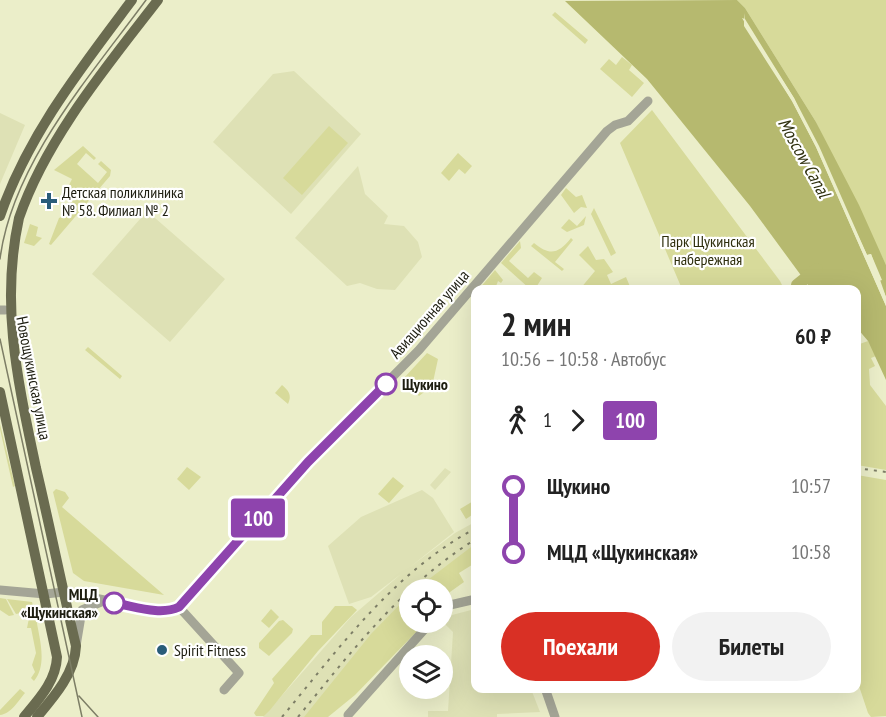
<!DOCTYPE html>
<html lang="ru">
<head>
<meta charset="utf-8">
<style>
	:root { --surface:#fff; --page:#f2f2f2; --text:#222; --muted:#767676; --accent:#d93025 }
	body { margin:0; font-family:"PT Sans Narrow",sans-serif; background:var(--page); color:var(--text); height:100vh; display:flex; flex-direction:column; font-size:22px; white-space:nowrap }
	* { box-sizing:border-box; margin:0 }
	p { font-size:20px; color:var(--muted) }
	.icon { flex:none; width:33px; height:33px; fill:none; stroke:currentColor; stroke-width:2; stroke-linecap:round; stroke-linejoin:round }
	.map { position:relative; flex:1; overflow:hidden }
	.drawer { position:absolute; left:471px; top:285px; width:390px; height:408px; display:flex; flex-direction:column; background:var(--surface); border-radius:12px; box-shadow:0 6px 24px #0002 }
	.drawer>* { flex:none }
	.badge { padding:0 12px; border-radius:4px; font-size:21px; line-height:39px }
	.fabs { position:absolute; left:399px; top:579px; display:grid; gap:12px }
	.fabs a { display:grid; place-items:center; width:54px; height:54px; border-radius:50%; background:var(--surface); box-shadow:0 6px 24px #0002; font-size:30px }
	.map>.badge { position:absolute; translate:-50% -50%; box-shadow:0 0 0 3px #fff }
	.legs { display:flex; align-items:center; gap:9px; height:66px; padding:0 30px; font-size:20px }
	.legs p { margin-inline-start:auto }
	.headline { display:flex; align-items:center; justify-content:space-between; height:102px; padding:0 30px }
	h1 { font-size:33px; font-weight:700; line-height:45px }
	.primary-button { display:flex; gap:12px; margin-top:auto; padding:12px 30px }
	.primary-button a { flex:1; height:69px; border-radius:36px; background:var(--accent); color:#fff; font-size:24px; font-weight:700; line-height:69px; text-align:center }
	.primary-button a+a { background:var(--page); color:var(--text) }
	ul { padding:0 30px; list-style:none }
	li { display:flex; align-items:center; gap:21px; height:66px; font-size:22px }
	li i { display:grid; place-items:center; width:9px; height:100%; margin:0 8px; background:currentColor }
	li i::after { content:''; width:15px; height:15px; margin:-8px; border:4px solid; border-radius:50%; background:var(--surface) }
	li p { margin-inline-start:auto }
	li:first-child i { background:linear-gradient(#0000 50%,currentColor 0) }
	li:last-child i { background:linear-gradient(currentColor 50%,#0000 0) }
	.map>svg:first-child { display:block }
	.built { fill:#dee1b5 }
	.green { fill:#d7da9a }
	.water { fill:#b6b96f }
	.pier { fill:#ebeec9 }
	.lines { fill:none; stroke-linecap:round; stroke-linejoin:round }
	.river { stroke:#b6b96f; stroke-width:12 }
	.minor { stroke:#a4a596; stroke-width:9 }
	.major { stroke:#6a6b50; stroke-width:10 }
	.tram { stroke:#7d7e66; stroke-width:1.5 }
	.rail { stroke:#7d7e66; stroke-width:2; stroke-dasharray:3 6; stroke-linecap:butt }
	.line-1-casing { stroke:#fff; stroke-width:14 }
	.line-1 { stroke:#8e44ad; stroke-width:9 }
	.poi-dot { fill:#295c79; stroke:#fff; stroke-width:2 }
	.stop-1-dot { fill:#fff; stroke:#8e44ad; stroke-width:3 }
	.labels { text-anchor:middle; stroke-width:4.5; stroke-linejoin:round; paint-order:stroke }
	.poi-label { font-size:16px; fill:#1d1d10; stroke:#fff; text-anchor:start }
	.park-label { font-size:16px; fill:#2e2e0d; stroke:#fff }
	.street-label { font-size:16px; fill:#1d1d10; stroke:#fff }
	.stop-label { font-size:16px; font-weight:bold; fill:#1d1d10; stroke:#fff; text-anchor:start }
	.water-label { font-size:18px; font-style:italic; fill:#2f300f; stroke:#fff }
</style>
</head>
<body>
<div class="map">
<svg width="886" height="717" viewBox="0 0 886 717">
	<rect width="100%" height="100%" fill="#ebeec9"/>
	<!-- built -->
	<path class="built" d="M294,71L361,134L291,214L213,142L273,74Z
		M0,113L25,125L0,184Z
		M358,166L365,194L388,216L384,224L404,226L418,242L422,257L395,290L377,289L360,283L347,286L295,238Z
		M147,211L225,279L170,342L92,274Z
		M445,468L451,472L435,490L430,485Z
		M422,490L433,498L454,532L410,567L455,533L475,522V553L427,589L410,590L409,604L318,717H263L351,617L401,574L371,597L349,604L328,546L361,517Z
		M475,609L476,688L531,689L540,712L497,714V717H428V711H448L453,632L444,623L452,615Z"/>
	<!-- green -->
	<path class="green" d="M737,0H886V265L816,122L745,8Z
		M555,12L588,40L585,44L552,15Z
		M622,57L632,65L629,70L644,83L632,97L600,69L609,59L616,65Z
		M652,110L780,281L784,289H682L620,143Z
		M329,126L348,143L302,195L283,178Z
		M83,146L96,158L94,160L86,153L77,164L98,183L107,172L98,164L101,161L111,170L110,176L51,245L49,244L59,218L66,215L75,195L66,191L72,179L54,170Z
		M458,153L472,166L465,174L459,169L449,181L441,173Z
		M566,188L576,197L582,195L587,208L581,207L574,213L561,195Z
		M594,208L616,253L611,256L591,214Z
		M586,216L584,225L567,232L561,228L569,219L577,226Z
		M30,224L38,227L36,236L42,238L34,246L24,243Z
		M571,238L573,240L555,262L564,269L562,271L531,246L534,243C550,256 558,254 571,238Z
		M520,241L521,248L509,261L528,278L534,272L542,278L535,289H530L501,263Z
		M588,246L596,260L604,259L613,272L607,275L611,284L626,277L631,289H580L595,271L579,255Z
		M495,270L503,280L501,283L498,281L495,289H479Z
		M868,341L876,356L871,358L875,366L869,369L870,385L886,406V470L857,465V345Z
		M88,347L122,376L120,379L85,350Z
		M427,353L438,359L433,382L404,378Z
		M418,381L432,386L419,396L406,383Z
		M282,385C289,391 292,395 288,404L275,393Z
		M0,424L15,486L13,487L0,429Z
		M187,467L201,477L189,490L177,479Z
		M857,475L886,480V716L871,717L868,713L857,680Z
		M393,477L404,486L389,503L378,494Z
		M56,489L65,492L69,498L62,507L164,595L84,581L73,573L53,492Z
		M475,500V513L466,519L460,509Z
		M475,544V563L459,573L464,582L443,597L442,590L416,589Z
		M409,595L410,622L425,623L355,695L328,717H304L371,634Z
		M0,598L6,599L14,615L9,616L0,610Z
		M7,599L32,602L34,610L16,614Z
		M335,606H352L357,610L318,651L270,710L264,716H256L254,713L274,683L272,679L311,635H322V622Z
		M271,609L279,617L269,628L261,621Z
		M29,618H36C39,637 48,664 34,681L31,678L35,672L32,665L36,653L31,628H27Z
		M283,620L293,629L292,633L269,656L259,648V643L279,621Z
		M20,689L25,693C18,701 11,714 0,715V710Z"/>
	<!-- water -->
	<path class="water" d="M737,0L745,8L816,122L859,205L886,265V297L871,254L867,255L794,98L745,19L742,18L792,101L816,147L886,306V380L868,341L857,328L856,290L811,289L750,206L647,79L565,1Z"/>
	<!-- pier -->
	<path class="pier" d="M744,13L745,22L794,98L819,146L867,255L871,254L882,280L879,281L886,297V306L816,147L792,101L744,26Z"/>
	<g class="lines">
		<!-- river -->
		<path class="river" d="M797,285L817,269"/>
		<!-- minor -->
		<path class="minor" d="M0,310H5
			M0,590L45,594L64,592L160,611H171L179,607L308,462L419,350L607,131L615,125L628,121L648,101
			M179,607L239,673L224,690
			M442,611L450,605L476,599
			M76,646L82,610L101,602
			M545,688L555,717
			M348,715L431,622"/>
		<!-- major -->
		<path class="major" d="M0,216C28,135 81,68 132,0
			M0,392L57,657C56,681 39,699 24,717
			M37,717C54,697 75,673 76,646C62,587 50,527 36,468C18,382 0,305 19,218C46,139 107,66 158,0"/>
		<!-- tram -->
		<path class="tram" d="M0,259C12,164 91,75 146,0
			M0,339L82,717
			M79,696L98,717"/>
		<!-- rail -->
		<path class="rail" d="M856,468L886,472
			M282,717C340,647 394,572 476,528
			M298,717C351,652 403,584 476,539"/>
	</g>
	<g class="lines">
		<!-- line-1 casing -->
		<g class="line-1-casing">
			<path id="line-1" d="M114,603C134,606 160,616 179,607L308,462L386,384"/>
		</g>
		<!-- line-1 -->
		<use href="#line-1" class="line-1"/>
	</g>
	<!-- markers -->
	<g class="poi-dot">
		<path d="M46 192h6v6h6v6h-6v6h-6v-6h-6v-6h6z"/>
		<circle cx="162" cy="650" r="6"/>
	</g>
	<g class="stop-1-dot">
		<circle cx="386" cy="384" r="10"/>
		<circle cx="114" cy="603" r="10"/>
	</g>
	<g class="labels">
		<!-- poi labels -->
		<g class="poi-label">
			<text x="62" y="198">Детская поликлиника<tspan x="62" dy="18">№ 58. Филиал № 2</tspan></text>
			<text x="174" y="656">Spirit Fitness</text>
		</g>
		<!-- park labels -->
		<g class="park-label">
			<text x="708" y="247">Парк Щукинская<tspan x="708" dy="18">набережная</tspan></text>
		</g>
		<!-- street labels -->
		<g class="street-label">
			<text transform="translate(429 314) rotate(-49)" y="6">Авиационная улица</text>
			<text transform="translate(34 378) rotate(79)" y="6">Новощукинская улица</text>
		</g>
		<!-- stop labels -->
		<g class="stop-label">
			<text x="402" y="390">Щукино</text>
			<text x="98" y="600" text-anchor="end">МЦД<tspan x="98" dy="18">«Щукинская»</tspan></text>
		</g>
		<!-- water labels -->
		<g class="water-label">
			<text transform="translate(804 158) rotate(61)" y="6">Moscow Canal</text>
		</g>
	</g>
</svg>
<div class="fabs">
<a><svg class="icon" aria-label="locate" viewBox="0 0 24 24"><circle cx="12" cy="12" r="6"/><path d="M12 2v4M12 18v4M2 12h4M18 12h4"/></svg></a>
<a><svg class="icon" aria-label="layers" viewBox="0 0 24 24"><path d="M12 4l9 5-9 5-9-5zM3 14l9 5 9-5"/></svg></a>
</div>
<b class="badge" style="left:258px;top:518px;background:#8e44ad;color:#fff">100</b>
<section class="drawer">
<div class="headline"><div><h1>2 мин</h1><p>10:56 – 10:58 · Автобус</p></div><b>60 ₽</b></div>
<div class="legs"><svg class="icon" aria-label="walk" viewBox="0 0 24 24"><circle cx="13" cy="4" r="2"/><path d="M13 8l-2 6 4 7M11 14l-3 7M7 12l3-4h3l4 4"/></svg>1<svg class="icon" aria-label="forward" viewBox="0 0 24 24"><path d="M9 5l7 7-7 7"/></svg><b class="badge" style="background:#8e44ad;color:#fff">100</b></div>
<ul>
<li><i style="color:#8e44ad"></i><b>Щукино</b><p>10:57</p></li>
<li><i style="color:#8e44ad"></i><b>МЦД «Щукинская»</b><p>10:58</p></li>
</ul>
<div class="primary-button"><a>Поехали</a><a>Билеты</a></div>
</section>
</div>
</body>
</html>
